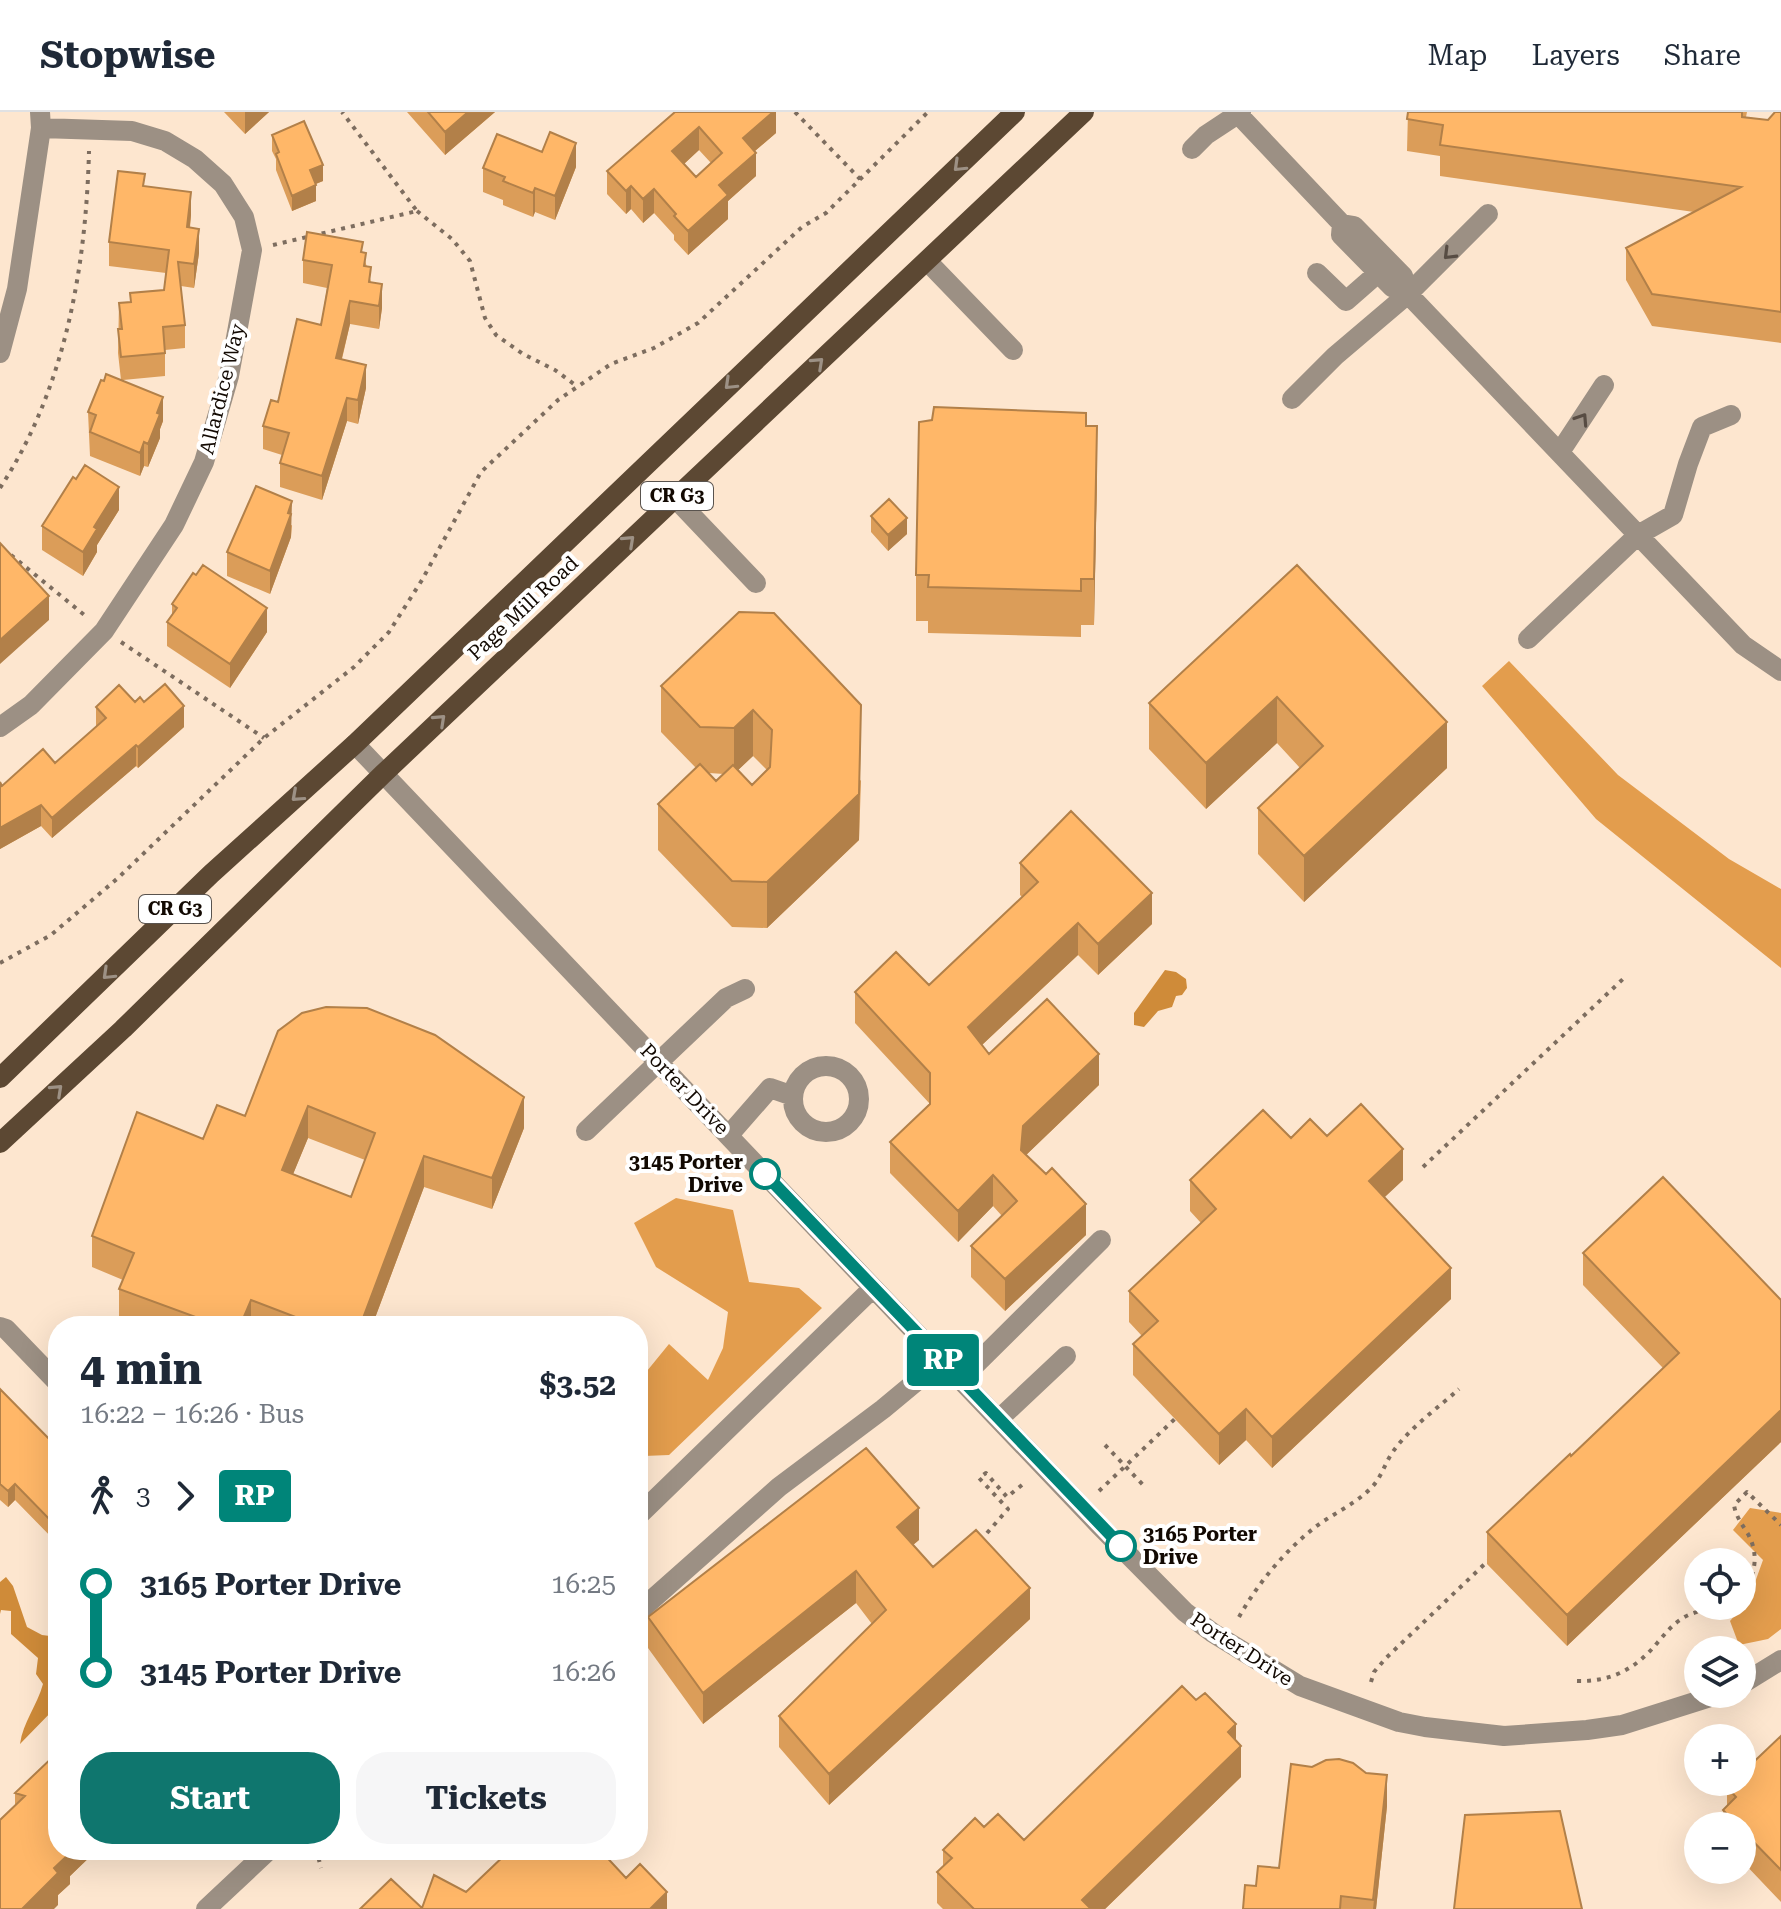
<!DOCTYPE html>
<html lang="en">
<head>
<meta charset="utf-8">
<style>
	:root { --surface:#fff; --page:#f6f6f7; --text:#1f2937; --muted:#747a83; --line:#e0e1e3; --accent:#0f766e }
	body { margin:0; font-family:"Roboto Serif",serif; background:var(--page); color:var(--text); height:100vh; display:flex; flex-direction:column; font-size:30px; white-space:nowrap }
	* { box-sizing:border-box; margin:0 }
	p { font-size:26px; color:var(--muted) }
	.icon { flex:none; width:44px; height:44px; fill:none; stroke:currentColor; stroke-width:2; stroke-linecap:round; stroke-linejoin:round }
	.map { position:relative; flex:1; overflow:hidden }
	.details { position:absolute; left:48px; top:1204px; width:600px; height:544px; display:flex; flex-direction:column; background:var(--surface); border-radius:32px; box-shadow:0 8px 32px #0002 }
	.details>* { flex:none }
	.badge { padding:0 16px; border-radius:6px; font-size:28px; line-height:52px }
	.tools { position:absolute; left:1684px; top:1436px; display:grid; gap:16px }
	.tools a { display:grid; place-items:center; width:72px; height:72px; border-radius:50%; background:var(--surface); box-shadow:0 8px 32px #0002; font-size:40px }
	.map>.badge { position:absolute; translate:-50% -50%; box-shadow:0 0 0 4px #fff }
	.legs { display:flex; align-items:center; gap:12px; height:88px; padding:0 32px; font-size:26px }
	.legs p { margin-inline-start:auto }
	.head { display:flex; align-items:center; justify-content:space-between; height:136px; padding:0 32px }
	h1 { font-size:44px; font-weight:700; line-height:60px }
	.button { display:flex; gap:16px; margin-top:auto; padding:16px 32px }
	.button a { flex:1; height:92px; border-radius:32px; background:var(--accent); color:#fff; font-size:32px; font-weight:700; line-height:92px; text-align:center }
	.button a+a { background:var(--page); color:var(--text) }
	ul { padding:0 32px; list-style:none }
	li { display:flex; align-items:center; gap:28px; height:88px; font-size:30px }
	li i { display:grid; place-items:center; width:12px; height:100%; margin:0 10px; background:currentColor }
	li i::after { content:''; width:20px; height:20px; margin:-10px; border:6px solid; border-radius:50%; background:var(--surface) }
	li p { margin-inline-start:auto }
	li:first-child i { background:linear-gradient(#0000 50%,currentColor 0) }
	li:last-child i { background:linear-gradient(currentColor 50%,#0000 0) }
	header { display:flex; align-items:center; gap:48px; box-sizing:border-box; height:112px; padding:0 40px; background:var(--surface); border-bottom:2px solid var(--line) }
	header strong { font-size:38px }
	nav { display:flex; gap:44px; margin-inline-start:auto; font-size:28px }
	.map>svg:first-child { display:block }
	.forest { fill:#e39d4d }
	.water { fill:#cf8b39 }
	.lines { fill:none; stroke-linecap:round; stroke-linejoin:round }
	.path { stroke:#7d6d5f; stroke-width:4; stroke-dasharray:4 6; stroke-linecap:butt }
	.minor { stroke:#9c9084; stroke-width:20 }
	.major { stroke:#5c4833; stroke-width:20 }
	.wall { fill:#db9d59; fill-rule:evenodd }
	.shaded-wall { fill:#b28049 }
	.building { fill:#ffb768; stroke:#b28049; stroke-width:2; fill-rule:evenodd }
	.oneway { stroke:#9d9185 }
	.oneway2 { stroke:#574c43 }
	.line-1-casing { stroke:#fff; stroke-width:18 }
	.line-1 { stroke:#008579; stroke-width:12 }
	.stop-1-dot { fill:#fff; stroke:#008579; stroke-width:4 }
	.labels { text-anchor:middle; stroke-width:8; stroke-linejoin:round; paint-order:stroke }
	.shield { fill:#fff; stroke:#59534e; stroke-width:2 }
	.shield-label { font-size:18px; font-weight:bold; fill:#120902 }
	.street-label { font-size:20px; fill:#120902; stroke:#fff }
	.stop-label { font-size:20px; font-weight:bold; fill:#120902; stroke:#fff; text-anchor:end }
</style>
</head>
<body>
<header>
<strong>Stopwise</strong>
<nav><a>Map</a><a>Layers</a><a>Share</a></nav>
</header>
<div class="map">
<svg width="1781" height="1797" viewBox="0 0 1781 1797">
	<rect width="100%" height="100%" fill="#fde6cf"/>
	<!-- forest -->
	<path class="forest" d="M1509,549L1618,663L1729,747L1781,777V856L1596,707L1482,574Z
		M676,1086L733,1098L749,1170L799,1176L822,1196L669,1343L644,1344L638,1342V1270L669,1232L708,1268L723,1236L728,1200L656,1155L634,1111Z
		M1750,1396L1781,1401V1517L1768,1527L1739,1533L1730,1509L1749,1487L1763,1448L1733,1418Z"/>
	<!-- water -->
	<path class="water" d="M1165,858L1176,860L1186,867L1187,876L1182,883L1176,884L1172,895L1158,899L1144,915L1134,913V901Z
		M6,1465L13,1474L27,1515L42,1523L58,1525V1593L20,1632C23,1610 37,1594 43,1572L36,1562L38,1546L11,1522V1499L1,1498L0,1502V1470Z"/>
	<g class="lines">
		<!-- path -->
		<path class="path" d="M795,0L860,67
			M417,99L452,127L470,149L485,206L496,223L523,242L555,258L578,275
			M273,133L417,99L342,0
			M0,376C65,277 86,156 89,39
			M11,443L88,506
			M121,530L264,626
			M0,851L51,823L118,766L264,626L354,555L389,520L422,468L481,360L558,288L611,252L654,236L698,211L802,115L826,101L928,0
			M1423,1055L1623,867
			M1105,1333L1146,1376
			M1099,1379L1179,1303
			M987,1421L1008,1397L979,1366L986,1361L1007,1385L1022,1373
			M1742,1481C1756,1463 1759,1442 1748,1422C1742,1412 1736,1405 1734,1393L1747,1380L1781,1413
			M1239,1505C1258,1471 1284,1440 1314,1416C1332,1402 1354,1393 1370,1377C1381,1367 1384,1353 1392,1341C1409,1316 1438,1296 1459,1277
			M1577,1569C1611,1570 1636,1557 1658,1530C1665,1522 1671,1514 1680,1508C1692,1499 1708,1498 1721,1494
			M1371,1570L1374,1560L1386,1546L1491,1446
			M313,1738L318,1744L321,1756"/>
		<!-- minor -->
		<path class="minor" d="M1236,0L1342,112L1354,114L1403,164L1408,182L1743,533L1781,559
			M1192,37L1206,23L1241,0
			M1342,112L1341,123L1392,175L1408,182
			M927,149L1013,238
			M1317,161L1346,189L1378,161
			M0,241L17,177L41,16L40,0
			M1292,287L1335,244L1408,182L1488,102
			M1560,340L1604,273
			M675,386L756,471
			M1528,527L1638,423L1673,403L1688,352L1702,315L1731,303
			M0,615L31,593L104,519L174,413L204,350L229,264L252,138L244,105L223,72L195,47L165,29L132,19L41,16
			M355,632L1099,1413L1185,1500L1213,1521L1300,1574L1399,1610L1425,1615L1504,1624L1587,1618L1622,1613L1720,1582
			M793 987a33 33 0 1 1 66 0a33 33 0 1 1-66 0Z
			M586,1019L726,886L745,877
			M729,1023L770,976L793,984
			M0,1215L6,1217L58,1271
			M961,1267L1101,1128
			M999,1307L1066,1244
			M638,1404L873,1176
			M638,1500L779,1375L883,1297L942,1248
			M1742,1572L1781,1548
			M206,1797L269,1738"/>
		<!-- major -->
		<path class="major" d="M0,966L211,762L355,632L1015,0
			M0,1031L123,917L383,662L1084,0"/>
	</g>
	<!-- wall -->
	<path class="wall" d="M224,0H269L245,22Z
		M407,0H495L445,43Z
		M675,0H776V21L755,39L756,64L728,89V107L688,143L674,128V123L654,101L643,111L631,97L626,102L607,82V59ZM699,38L711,51L696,65L684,52Z
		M1408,0H1747L1746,5L1768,8L1781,0V231L1652,214L1626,168V136L1694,100L1440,64V44L1407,39Z
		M272,23L323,69L316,72V89L292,99L276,58V47L272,39Z
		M576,55L555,108L535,100L533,105L503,93V88L483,80V56Z
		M145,74L191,103L190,116L199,141L194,176L181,174L185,213V236L165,238V264L123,268L163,309L160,317V326L148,355L144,354L140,364L90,344L88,300L104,269L121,268L118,241L119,191L130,190V181L164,178L166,161L109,154V130Z
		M363,141L371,170L382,196L379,217L350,212L342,247L366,276L358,312L347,309L322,388L280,375V351L282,343L263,337V314L278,290L321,213L327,176L303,171V148Z
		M1086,314L1097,360L1094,513H1081V525L928,521V509H916V463Z
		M119,398L97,433V440L83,464L42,438V414Z
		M871,404L907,422L888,439L871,420Z
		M292,413L291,425L270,482L227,464V440Z
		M1297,453L1447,656L1304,790L1258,742V696L1300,656L1277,631L1206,697L1149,637V591Z
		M172,492L267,520L230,576L167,534V510L172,504Z
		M739,500L861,669L859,728L767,816L732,815L658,738V692L696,656L661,620V574ZM753,644L767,658L752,673L738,658ZM709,661L724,662L716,669Z
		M135,590H144L184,615L138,656L136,654L52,726L41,714L0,737V670L2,674L55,651L96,615V595Z
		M1020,751L1152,812L1098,863L1078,843L982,933L989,942L1099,973L1026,1043L1086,1123L1005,1199L971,1165V1134L1002,1104L993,1094L958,1130L890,1061V1030L930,992L855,911V880L929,873L1022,785L1020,783Z
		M278,919L524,1016L492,1097L424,1075L372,1214H135L119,1208V1177L123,1168L92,1155V1124L203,1027L245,1004ZM308,1026L365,1048L351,1085L293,1062Z
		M1327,1024L1403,1068L1384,1085L1451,1187L1272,1356L1246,1328L1219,1353L1133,1263V1232L1142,1224L1129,1210V1179L1201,1111L1190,1099V1068L1291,1026Z
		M1583,1141L1781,1188V1330L1567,1534L1487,1452V1420L1571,1344L1663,1256L1583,1173Z
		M0,1277L58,1336V1432L15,1388L8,1395L0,1388Z
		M919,1428L913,1433L933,1455L1030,1507L829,1693L779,1635V1604L872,1512L856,1491L703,1612L648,1536V1505Z
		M1781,1624V1790L1742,1749V1714H1723V1698L1727,1694V1675Z
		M1236,1628L1241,1665L1105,1797H943L937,1791V1760L943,1754V1738L984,1715L1024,1728Z
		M58,1640V1738H97L70,1764V1772L58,1783V1793L15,1693V1681Z
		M1312,1655L1387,1694L1376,1797H1243L1256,1774L1279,1756Z"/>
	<!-- shaded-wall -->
	<path class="shaded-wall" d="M245,0H269L245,22Z
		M468,0H495L445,43V20Z
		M773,0H776V21L743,49V26Z
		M699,15V38L672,63V39Z
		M576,31V55L555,108V84Z
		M756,41V64L728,89V107L688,143V119L719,73Z
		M323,53V69L310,74V58Z
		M316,73V89L292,99V84Z
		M631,74V97L626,102V79Z
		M535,76V100L533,105V81Z
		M654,77V101L643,111V87Z
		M191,80V103L187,139V115Z
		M199,117V141L194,176V152Z
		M382,172V196L379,217V194Z
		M350,189V212L336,270V246Z
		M366,253V276L358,312V288Z
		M163,285V309L160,317V326L148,355V332L157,301Z
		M347,286V309L322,388V364Z
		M1097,314V360L1094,513V467Z
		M144,330V354L140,364V341Z
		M119,375V398L97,433V440L83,464V440L94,415Z
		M292,389L291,425L270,482V459Z
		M907,406V422L888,439V423Z
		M49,484V508L0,552V528Z
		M267,496V520L230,576V552Z
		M1277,585V631L1206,697V651Z
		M861,593L859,728L767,816V770Z
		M184,594V615L138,656V635Z
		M753,598V644L734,662V616Z
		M1447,610V656L1304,790V744Z
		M136,633V654L52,726V706Z
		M41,693V714L0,737V716Z
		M1152,781V812L1098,863V832Z
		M1078,811V843L968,946V915Z
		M1099,942V973L1023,1046L1021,1038L1023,1014Z
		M524,985V1016L492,1097V1066Z
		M308,994V1026L282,1089V1058Z
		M1403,1037V1068L1369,1100V1069Z
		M424,1044V1075L372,1214H360Z
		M993,1063V1094L958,1130V1099Z
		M1086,1092V1123L1005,1199V1167Z
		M1451,1156V1187L1272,1356V1325Z
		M251,1188V1214H240Z
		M1246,1297V1328L1219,1353V1322Z
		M1781,1298V1330L1567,1534V1503Z
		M15,1372V1388L8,1395V1379Z
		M919,1396V1428L897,1446V1415Z
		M856,1459V1491L703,1612V1581Z
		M1030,1476V1507L829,1693V1662Z
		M1236,1612V1639L1241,1634V1665L1105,1797H1082V1788Z
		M1387,1663V1694L1376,1797H1373Z
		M66,1738H97L70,1764V1772L58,1783V1793L54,1797H22L54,1756Z
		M667,1780V1797H650Z"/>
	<!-- building -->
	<path class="building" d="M428,0H468L445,20Z
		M675,0H773L743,26L756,41L719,73L728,83L688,119L674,104L676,102L654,77L643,87L631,74L626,79L607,59ZM699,15L722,41L696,65L672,39Z
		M1408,0H1742V5L1768,8L1775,0H1781V200L1652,182L1626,136L1741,75L1440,33L1443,13L1407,7Z
		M304,9L323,53L310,58L316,73L292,84L276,42L279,40L272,23Z
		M550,20L576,31L555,84L535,76L533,81L503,69L505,65L483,56L497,22L542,40Z
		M118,59L145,62L143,74L191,80L187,115L199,117L194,152L178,150L185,213L163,215L165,241L121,245L118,217H122L119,191L131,190L130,181L164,178L169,138L109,130Z
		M307,120L363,130L361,140L366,141L364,154L371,155L369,170L382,172L379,194L350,189L336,246L366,253L358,288L347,286L322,364L280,351L289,321L263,314L271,288L278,290L297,207L321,213L332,153L303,148Z
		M106,262L163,285L157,301L160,302L148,332L144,330L140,341L90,320L96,303L88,300L101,268L104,269Z
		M934,295L1086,301V314H1097L1094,467H1081V479L928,475L929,463H916L919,310L932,308Z
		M85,353L119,375L94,415L97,417L83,440L42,414L73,365L76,367Z
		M256,374L292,389L288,401L291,402L270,459L227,440Z
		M889,387L907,406L888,423L871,404Z
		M0,431L49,484L0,528Z
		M203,453L267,496L230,552L167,510L177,496L172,492L193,461L196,463Z
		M1297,453L1447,610L1304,744L1258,696L1323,634L1277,585L1206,651L1149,591Z
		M739,500L774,501L861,593L859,682L767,770L732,769L658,692L700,652L716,669L733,653L752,673L770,655L772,618L753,598L734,616L700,615L661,574Z
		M165,572L184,594L138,635L136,633L52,706L41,693L0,716V670L2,674L43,637L55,651L106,606L96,595L119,573L135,590L140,585L144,590Z
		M1071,699L1152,781L1098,832L1078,811L968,915L989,942L1047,887L1099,942L1023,1014L1021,1038L1046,1062L1052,1056L1086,1092L1005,1167L971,1134L1017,1089L993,1063L958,1099L890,1030L930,992V961L855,880L896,840L929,873L1038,770L1020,751Z
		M326,895L367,896L435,923L524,985L492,1066L424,1044L360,1214H319L251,1188L240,1214H220L119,1177L134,1141L92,1124L137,1000L203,1027L217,993L245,1004L278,919L302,901ZM308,994L375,1021L351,1085L282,1058Z
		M1361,992L1403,1037L1369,1069L1451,1156L1272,1325L1246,1297L1219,1322L1133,1232L1158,1209L1129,1179L1216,1097L1190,1068L1263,998L1291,1026L1310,1007L1327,1024Z
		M1663,1065L1781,1188V1298L1567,1503L1487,1420L1570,1342L1571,1344L1679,1241L1583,1141Z
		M0,1277L58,1336V1416L15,1372L8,1379L0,1372Z
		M866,1336L919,1396L897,1415L933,1455L976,1418L1030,1476L829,1662L779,1604L886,1498L856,1459L703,1581L648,1505Z
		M1182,1574L1196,1588L1205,1581L1236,1612L1228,1620L1241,1634L1082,1788L1091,1797H974L937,1760L952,1746L943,1738L975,1706L984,1715L998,1702L1024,1728Z
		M1781,1624V1758L1742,1718V1714H1738L1723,1698L1736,1685L1727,1675L1732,1670H1742V1661Z
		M58,1640V1738H68L70,1741L54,1756L58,1761L22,1797H0V1708L25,1684L15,1681Z
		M1339,1647L1353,1651L1366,1661L1387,1663L1373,1788L1341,1784L1340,1797H1243L1245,1773L1256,1774L1258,1754L1279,1756L1291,1652L1312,1655L1326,1648Z
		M1560,1699L1582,1797H1454L1465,1703Z
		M510,1738H600L626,1766L640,1752L667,1780L650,1797H360L391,1767L422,1796L434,1763L466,1780Z"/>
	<!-- one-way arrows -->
	<defs><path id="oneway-chevron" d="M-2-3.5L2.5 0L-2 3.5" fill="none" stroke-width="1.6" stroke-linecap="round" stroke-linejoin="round" transform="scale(2)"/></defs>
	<g class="oneway">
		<use href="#oneway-chevron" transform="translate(959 54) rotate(136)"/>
		<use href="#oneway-chevron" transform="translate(818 251) rotate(-43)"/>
		<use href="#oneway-chevron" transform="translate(730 272) rotate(136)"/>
		<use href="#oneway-chevron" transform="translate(629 429) rotate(-43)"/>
		<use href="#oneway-chevron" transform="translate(440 608) rotate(-43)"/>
		<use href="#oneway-chevron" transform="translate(297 684) rotate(138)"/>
		<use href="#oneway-chevron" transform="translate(108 862) rotate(136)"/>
		<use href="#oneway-chevron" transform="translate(57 978) rotate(-43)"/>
	</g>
	<g class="oneway2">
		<use href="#oneway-chevron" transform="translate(1449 142) rotate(135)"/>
		<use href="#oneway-chevron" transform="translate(1582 307) rotate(-57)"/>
	</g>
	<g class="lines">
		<!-- line-1 casing -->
		<g class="line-1-casing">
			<path id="line-1" d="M765,1062L1121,1434"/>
		</g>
		<!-- line-1 -->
		<use href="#line-1" class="line-1"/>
	</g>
	<!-- markers -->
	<g class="stop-1-dot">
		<circle cx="765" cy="1062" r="14"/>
		<circle cx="1121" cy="1434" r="14"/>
	</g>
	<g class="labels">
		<!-- shield labels -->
		<g class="shield">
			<rect x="641" y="370" width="72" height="28" rx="6"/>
			<rect x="139" y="783" width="72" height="28" rx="6"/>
		</g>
		<g class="shield-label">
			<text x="677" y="390">CR G3</text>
			<text x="175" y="803">CR G3</text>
		</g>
		<!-- street labels -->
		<g class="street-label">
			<text transform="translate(222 277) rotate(-76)" y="7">Allardice Way</text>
			<text transform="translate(523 496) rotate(-43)" y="7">Page Mill Road</text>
			<text transform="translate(685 977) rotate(46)" y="7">Porter Drive</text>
			<text transform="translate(1242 1537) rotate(33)" y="7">Porter Drive</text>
		</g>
		<!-- stop labels -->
		<g class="stop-label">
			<text x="743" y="1057">3145 Porter<tspan x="743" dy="23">Drive</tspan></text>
			<text x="1143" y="1429" text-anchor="start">3165 Porter<tspan x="1143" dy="23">Drive</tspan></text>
		</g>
	</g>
</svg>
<div class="tools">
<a><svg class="icon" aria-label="locate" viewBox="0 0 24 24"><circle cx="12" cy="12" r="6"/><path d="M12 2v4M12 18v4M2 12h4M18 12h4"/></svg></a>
<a><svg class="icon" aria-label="layers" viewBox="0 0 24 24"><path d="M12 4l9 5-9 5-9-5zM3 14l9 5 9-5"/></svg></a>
<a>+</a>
<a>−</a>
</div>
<b class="badge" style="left:943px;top:1248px;background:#008579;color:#fff">RP</b>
<section class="details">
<div class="head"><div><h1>4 min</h1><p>16:22 – 16:26 · Bus</p></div><b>$3.52</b></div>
<div class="legs"><svg class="icon" aria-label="walk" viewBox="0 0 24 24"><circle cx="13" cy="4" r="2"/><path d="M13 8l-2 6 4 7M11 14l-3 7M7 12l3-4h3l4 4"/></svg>3<svg class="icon" aria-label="forward" viewBox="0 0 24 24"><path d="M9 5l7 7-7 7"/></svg><b class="badge" style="background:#008579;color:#fff">RP</b></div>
<ul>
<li><i style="color:#008579"></i><b>3165 Porter Drive</b><p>16:25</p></li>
<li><i style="color:#008579"></i><b>3145 Porter Drive</b><p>16:26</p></li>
</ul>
<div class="button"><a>Start</a><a>Tickets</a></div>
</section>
</div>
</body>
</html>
